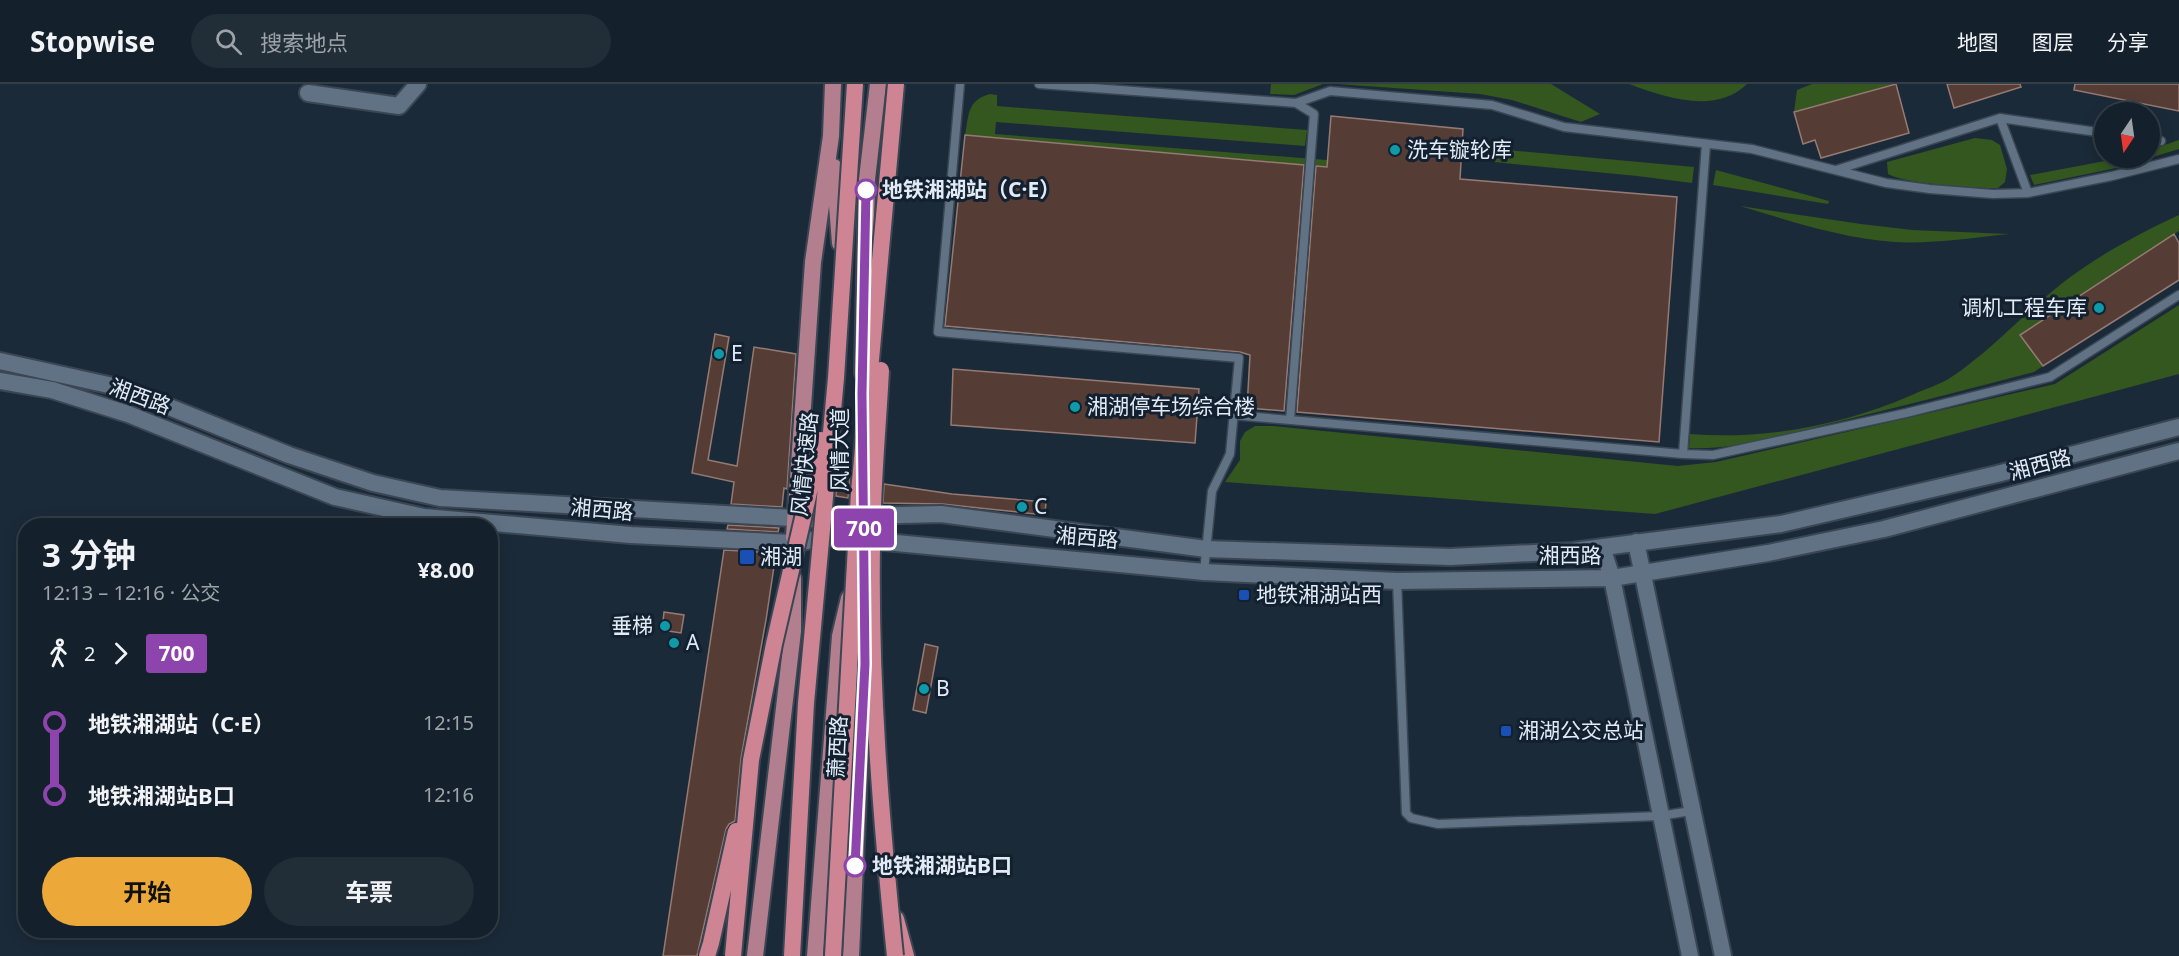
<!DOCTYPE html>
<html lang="zh">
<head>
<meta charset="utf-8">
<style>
	:root { --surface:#14202b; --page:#212d37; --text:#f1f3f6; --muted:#9da3a9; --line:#333e47; --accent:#eca93a }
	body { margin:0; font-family:"Noto Sans","Noto Sans SC",sans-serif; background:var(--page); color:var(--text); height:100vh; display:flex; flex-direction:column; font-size:22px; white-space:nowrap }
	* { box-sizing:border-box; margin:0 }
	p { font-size:20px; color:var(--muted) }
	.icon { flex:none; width:33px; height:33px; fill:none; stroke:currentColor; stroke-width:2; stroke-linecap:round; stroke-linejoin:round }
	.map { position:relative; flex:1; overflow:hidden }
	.details { position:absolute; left:18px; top:434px; width:480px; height:420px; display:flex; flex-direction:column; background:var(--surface); border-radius:24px; box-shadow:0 3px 15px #0003,0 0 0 2px var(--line) }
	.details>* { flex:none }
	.badge { padding:0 12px; border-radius:4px; font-size:21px; line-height:39px }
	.needle { width:39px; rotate:193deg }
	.tools { position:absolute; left:2094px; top:18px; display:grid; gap:12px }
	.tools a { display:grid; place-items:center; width:66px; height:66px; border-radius:50%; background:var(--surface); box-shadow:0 3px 15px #0003,0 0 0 2px var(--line); font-size:30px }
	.map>.badge { position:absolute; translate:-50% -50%; box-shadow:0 0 0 3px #fff }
	.legs { display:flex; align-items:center; gap:9px; height:66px; padding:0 24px; font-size:20px }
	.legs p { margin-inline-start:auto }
	.head { display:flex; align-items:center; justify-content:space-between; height:102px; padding:0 24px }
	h1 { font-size:33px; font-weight:700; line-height:45px }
	.button { display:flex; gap:12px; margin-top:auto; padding:12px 24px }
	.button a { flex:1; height:69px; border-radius:36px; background:var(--accent); color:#111; font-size:24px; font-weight:700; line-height:69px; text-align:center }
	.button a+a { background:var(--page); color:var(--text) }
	ul { padding:0 24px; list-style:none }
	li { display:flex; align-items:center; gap:21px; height:72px; font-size:22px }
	li i { display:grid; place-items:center; width:9px; height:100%; margin:0 8px; background:currentColor }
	li i::after { content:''; width:15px; height:15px; margin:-8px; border:4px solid; border-radius:50%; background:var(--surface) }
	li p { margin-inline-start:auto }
	li:first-child i { background:linear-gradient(#0000 50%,currentColor 0) }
	li:last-child i { background:linear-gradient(currentColor 50%,#0000 0) }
	header { display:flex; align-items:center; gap:36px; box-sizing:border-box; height:84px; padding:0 30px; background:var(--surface); border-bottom:2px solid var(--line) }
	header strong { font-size:28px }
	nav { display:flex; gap:33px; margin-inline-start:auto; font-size:21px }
	.search { width:420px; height:54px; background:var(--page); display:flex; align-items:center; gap:15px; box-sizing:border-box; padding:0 21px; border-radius:33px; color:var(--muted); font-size:22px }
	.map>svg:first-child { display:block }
	.green { fill:#33571e }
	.building { fill:#553d36; stroke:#957a73; stroke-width:1.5 }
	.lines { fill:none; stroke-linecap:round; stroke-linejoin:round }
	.service-casing { stroke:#3a4653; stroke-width:11 }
	.minor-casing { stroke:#3a4653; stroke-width:20 }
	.tertiary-casing { stroke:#3a4653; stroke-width:20 }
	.primary-casing { stroke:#3a4653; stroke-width:20 }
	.trunk-casing { stroke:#3a4653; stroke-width:20 }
	.service { stroke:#617284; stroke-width:8 }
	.minor { stroke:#617284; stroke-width:16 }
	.tertiary { stroke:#617284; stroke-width:16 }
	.primary { stroke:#b37f8e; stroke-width:16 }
	.trunk { stroke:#ce8492; stroke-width:16 }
	.trunk-bridge-casing { stroke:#3a4653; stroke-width:20; stroke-linecap:butt }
	.trunk-bridge { stroke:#ce8492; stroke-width:16 }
	.line-1-casing { stroke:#fff; stroke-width:14 }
	.line-1 { stroke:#8e44ad; stroke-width:9 }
	.culture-dot { fill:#0f9aa8; stroke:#12202f; stroke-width:2 }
	.stop-1-dot { fill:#fff; stroke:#8e44ad; stroke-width:3 }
	.transit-dot { fill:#1a4fb4; stroke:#12202f; stroke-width:2 }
	.labels { text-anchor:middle; stroke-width:6; stroke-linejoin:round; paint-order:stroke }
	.poi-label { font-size:21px; fill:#e1eaf5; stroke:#12202f; text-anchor:start }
	.stop-label { font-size:21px; font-weight:bold; fill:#e1eaf5; stroke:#12202f; text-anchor:start }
	.street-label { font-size:21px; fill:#e1eaf5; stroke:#12202f }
</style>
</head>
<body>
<header>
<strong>Stopwise</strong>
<div class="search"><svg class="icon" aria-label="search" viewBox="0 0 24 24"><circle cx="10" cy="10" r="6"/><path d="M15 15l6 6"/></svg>搜索地点</div>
<nav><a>地图</a><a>图层</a><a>分享</a></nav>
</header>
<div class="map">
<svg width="2179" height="872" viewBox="0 0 2179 872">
	<rect width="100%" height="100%" fill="#1b2a39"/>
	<!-- green -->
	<path class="green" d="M1271,0H1323L1294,11L1270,10Z
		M1337,0H1551L1600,30L1581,38L1512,16L1480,10Z
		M1629,0H1747C1716,31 1664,13 1629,0Z
		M1812,0H1893L1794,28L1797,6Z
		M990,10L997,11V22L1307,46L1305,62L996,38L995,50L1327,76L1328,83L965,51C969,31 967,16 990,10Z
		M1975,54L1992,56L2000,61L2007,85L2005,98L1998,104C1978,105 1902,99 1888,90L1887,78Z
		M2179,56V65L2116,84L2034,101L2030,91L2121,74H2150V66Z
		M1495,65L1694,83L1692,99L1637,92L1494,78Z
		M1716,86L1829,117L1828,120L1713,101Z
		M1740,122L1861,140L1912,146L2009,150C1971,154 1932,160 1894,158C1841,154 1790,137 1740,122Z
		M2179,131V147L2020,251L2043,282L2034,288C1962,307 1891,325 1820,342C1777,353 1733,366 1689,364L1690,350C1766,356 1843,341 1912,311C1925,305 1939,301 1950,294C1992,266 2025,228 2065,197C2101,170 2138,150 2179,131Z
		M2179,221V290L1655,430L1225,398L1240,376V357L1245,348L1255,342H1273L1678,382L1716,378L2055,300Z"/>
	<!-- building -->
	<path class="building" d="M1896,0L1909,49L1821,74L1815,56L1803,60L1794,28Z
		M1947,0H2020L2021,3L1954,24Z
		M2075,0H2179V27L2074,6Z
		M1331,32L1463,45L1460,95L1677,113L1659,358L1297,328L1316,82L1327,83Z
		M965,51L1304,81L1284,327L1247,324L1250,271L1240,268L945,242Z
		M2174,150L2179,159V196L2043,282L2020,251Z
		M715,250L729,253L708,376L737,382L754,263L796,270L787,405L784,404L782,423L731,420L734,398L692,389Z
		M953,285L1199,305L1195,359L951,341Z
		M837,393L850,395L848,414L836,412Z
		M884,400L952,410L1046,418L1045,431L942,420L883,419Z
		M728,441L779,444L778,448L727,445Z
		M724,466L776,469L766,536L741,674L735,737L729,740L726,745L697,872H663Z
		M664,528L684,531L681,549L662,546Z
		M925,560L938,563L926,629L913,626Z"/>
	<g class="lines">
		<!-- service casing -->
		<g class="service-casing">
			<path id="service" d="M960,0L938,248L1239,274L1230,370L1212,407L1204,488
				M1039,0L1296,19L1330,7L1492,21L1564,43L1752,65L1886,99L1930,105L1993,110L2028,109L2112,92L2179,75
				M2000,34L2104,49
				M2150,55L2161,57
				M1836,86L2000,34L2028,109
				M1233,331L1683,370L1713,371L1906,329L2050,293L2179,211
				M1290,336L1314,30L1296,19
				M1683,370L1706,60
				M1397,497L1406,729L1411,734L1438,740L1660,732L1691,727"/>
		</g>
		<!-- minor casing -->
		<g class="minor-casing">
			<path id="minor" d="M308,9L399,22L418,0"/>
		</g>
		<!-- tertiary casing -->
		<g class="tertiary-casing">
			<path id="tertiary" d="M0,277L122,304L289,371L373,399L440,414L828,436L863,432L941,430L1206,465L1450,473L1573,467L1781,440L1997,390L2179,343
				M0,297L52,306L128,330L335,413L424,433L631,451L793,459L826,454L864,456L1204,488L1397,497L1612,494L1768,469L1884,445L2179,367
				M1636,458L1723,872
				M1602,463L1612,494L1690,872"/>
		</g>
		<!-- primary casing -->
		<g class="primary-casing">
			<path id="primary" d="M834,83L840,159
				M863,289L867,95L878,0
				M794,453L813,178L831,52L833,0
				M755,872L793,547V494
				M815,872L840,552L849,514
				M851,872L865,550"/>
		</g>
		<!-- trunk casing -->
		<g class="trunk-casing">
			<path id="trunk" d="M896,835L906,872"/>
		</g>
		<!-- service -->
		<use href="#service" class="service"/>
		<!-- minor -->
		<use href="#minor" class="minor"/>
		<!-- tertiary -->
		<use href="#tertiary" class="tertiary"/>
		<!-- primary -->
		<use href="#primary" class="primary"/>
		<!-- trunk -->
		<use href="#trunk" class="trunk"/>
		<!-- trunk-bridge casing -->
		<g class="trunk-bridge-casing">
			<path id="trunk-bridge" d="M881,286C878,345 872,404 872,463C870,600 881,736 895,872
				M707,872L711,859L736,747
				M733,872L751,676L774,560L821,356
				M792,872L806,619L836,294L855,0
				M833,872L859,408L896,0"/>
		</g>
		<!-- trunk-bridge -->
		<use href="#trunk-bridge" class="trunk-bridge"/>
	</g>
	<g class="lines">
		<!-- line-1 casing -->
		<g class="line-1-casing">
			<path id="line-1" d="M855,782L865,580L862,310L866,106"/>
		</g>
		<!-- line-1 -->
		<use href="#line-1" class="line-1"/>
	</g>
	<!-- markers -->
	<g class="culture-dot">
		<circle cx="1395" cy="66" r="6"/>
		<circle cx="2099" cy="224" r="6"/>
		<circle cx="719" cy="270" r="6"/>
		<circle cx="1075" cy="323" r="6"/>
		<circle cx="1022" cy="423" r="6"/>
		<circle cx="665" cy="542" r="6"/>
		<circle cx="674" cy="559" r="6"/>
		<circle cx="924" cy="605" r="6"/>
	</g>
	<g class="stop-1-dot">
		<circle cx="866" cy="106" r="10"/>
		<circle cx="855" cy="782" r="10"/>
	</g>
	<g class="transit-dot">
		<rect x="739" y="465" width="16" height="16" rx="3"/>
		<rect x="1238" y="505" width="12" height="12" rx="3"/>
		<rect x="1500" y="641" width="12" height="12" rx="3"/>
	</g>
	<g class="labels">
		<!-- poi labels -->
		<g class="poi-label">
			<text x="1407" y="73">洗车镟轮库</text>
			<text x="2087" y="231" text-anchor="end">调机工程车库</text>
			<text x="731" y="277">E</text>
			<text x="1087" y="330">湘湖停车场综合楼</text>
			<text x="1034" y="430">C</text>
			<text x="760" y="480">湘湖</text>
			<text x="1256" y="518">地铁湘湖站西</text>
			<text x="653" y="549" text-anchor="end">垂梯</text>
			<text x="686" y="566">A</text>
			<text x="936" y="612">B</text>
			<text x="1518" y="654">湘湖公交总站</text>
		</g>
		<!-- stop labels -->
		<g class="stop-label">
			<text x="882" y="113">地铁湘湖站（C·E）</text>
			<text x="872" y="789">地铁湘湖站B口</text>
		</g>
		<!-- street labels -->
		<g class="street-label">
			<text transform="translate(140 313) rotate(20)" y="7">湘西路</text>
			<text transform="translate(840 366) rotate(-90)" y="7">风情大道</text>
			<text transform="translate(805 380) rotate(-84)" y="7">风情快速路</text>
			<text transform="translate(2040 381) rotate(-15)" y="7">湘西路</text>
			<text transform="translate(602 426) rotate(5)" y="7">湘西路</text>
			<text transform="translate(1087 454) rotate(5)" y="7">湘西路</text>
			<text x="1570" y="479">湘西路</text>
			<text transform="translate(838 663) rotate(-87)" y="7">萧西路</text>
		</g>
	</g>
</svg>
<div class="tools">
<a><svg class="needle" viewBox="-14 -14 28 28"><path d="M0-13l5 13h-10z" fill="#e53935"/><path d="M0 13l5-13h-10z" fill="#9da3a9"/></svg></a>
</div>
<b class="badge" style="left:864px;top:444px;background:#8e44ad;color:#fff">700</b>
<section class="details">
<div class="head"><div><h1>3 分钟</h1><p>12:13 – 12:16 · 公交</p></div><b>¥8.00</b></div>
<div class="legs"><svg class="icon" aria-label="walk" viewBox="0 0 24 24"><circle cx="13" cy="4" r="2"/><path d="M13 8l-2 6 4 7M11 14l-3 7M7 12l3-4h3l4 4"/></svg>2<svg class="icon" aria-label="forward" viewBox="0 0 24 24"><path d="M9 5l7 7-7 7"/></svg><b class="badge" style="background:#8e44ad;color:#fff">700</b></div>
<ul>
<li><i style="color:#8e44ad"></i><b>地铁湘湖站（C·E）</b><p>12:15</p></li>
<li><i style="color:#8e44ad"></i><b>地铁湘湖站B口</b><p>12:16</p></li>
</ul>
<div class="button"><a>开始</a><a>车票</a></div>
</section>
</div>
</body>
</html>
